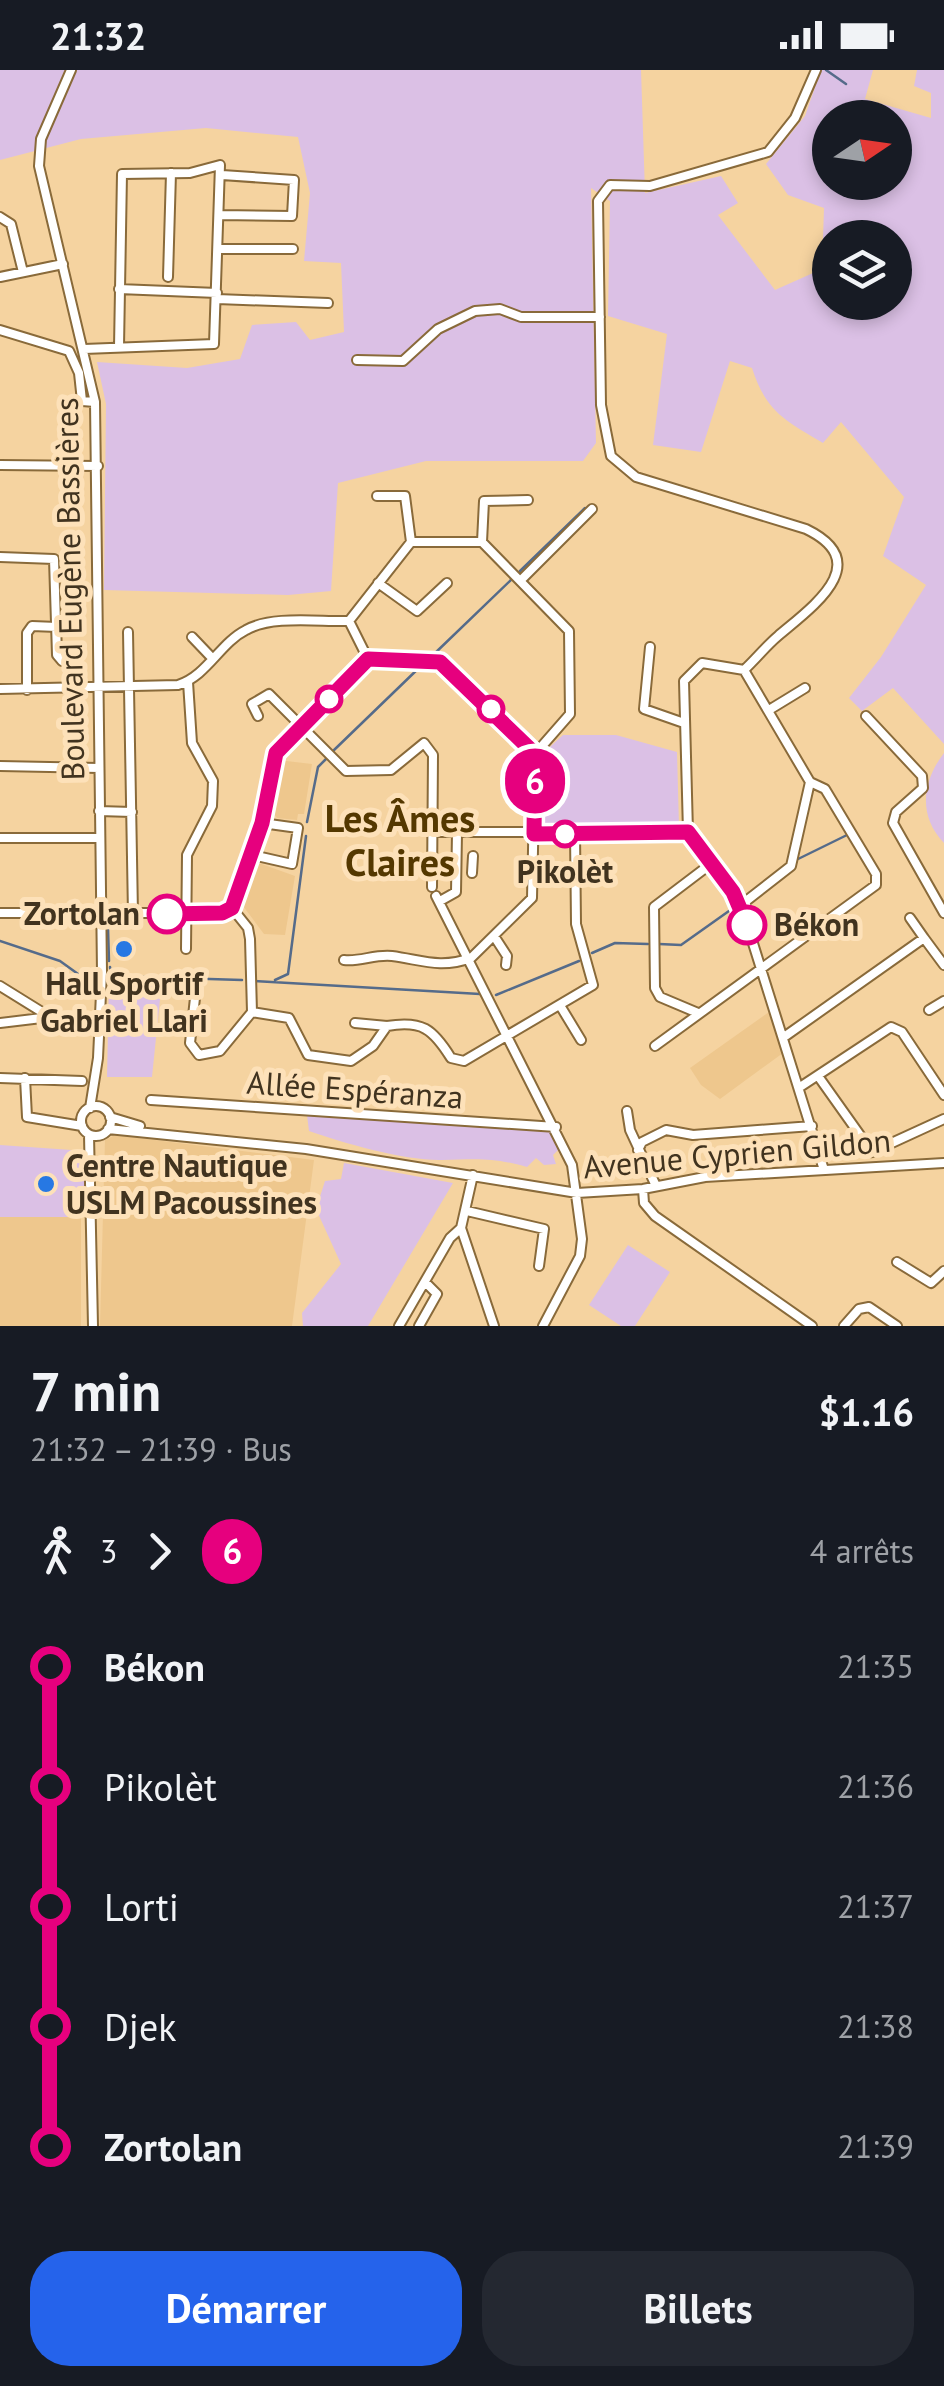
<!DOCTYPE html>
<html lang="fr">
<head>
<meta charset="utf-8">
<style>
	:root { --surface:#171b24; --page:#242831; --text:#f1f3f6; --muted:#9ea1a6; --accent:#2563eb }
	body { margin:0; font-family:"PT Sans",sans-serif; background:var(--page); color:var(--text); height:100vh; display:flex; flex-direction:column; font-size:38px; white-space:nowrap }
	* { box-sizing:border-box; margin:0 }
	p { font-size:32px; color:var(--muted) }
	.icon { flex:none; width:55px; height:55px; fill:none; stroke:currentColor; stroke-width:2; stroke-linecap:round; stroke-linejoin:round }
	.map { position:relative; height:1256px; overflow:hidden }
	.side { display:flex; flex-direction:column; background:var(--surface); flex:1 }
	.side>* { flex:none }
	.badge { padding:0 20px; border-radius:32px; font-size:35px; line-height:65px }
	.needle { width:65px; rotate:77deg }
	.fabs { position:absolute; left:812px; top:30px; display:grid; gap:20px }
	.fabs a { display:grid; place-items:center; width:100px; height:100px; border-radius:50%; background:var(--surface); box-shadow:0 5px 15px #0003; font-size:50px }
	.map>.badge { position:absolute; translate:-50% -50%; box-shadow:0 0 0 5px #fff }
	.legs { display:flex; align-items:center; gap:15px; height:110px; padding:0 30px; font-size:32px }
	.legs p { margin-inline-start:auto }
	.summary { display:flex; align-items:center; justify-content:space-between; height:170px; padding:0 30px }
	h1 { font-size:55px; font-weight:700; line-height:75px }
	.button { display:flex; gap:20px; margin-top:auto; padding:20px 30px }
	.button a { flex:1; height:115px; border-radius:40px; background:var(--accent); color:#fff; font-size:40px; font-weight:700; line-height:115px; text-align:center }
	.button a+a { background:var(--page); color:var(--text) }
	ul { padding:0 30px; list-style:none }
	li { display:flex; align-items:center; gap:35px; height:120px; font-size:38px }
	li i { display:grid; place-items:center; width:15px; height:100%; margin:0 12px; background:currentColor }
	li i::after { content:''; width:25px; height:25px; margin:-12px; border:8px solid; border-radius:50%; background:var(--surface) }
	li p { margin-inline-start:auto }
	li:first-child i { background:linear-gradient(#0000 50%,currentColor 0) }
	li:last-child i { background:linear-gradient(currentColor 50%,#0000 0) }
	.status { display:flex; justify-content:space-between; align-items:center; height:70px; padding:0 50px; background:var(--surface); direction:ltr }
	.status svg { height:28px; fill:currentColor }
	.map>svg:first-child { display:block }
	.built { fill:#eec78d }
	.green { fill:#dbc0e5; fill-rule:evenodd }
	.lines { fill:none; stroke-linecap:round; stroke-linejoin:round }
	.stream { stroke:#556b8a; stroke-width:2.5 }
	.minor-casing { stroke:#896a3a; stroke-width:12 }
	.minor { stroke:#fff; stroke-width:8 }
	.line-1-casing { stroke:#fff; stroke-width:22 }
	.line-1 { stroke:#e6007e; stroke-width:15 }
	.stop-1-dot { fill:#fff; stroke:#e6007e; stroke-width:5 }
	.poi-dot { fill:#2778e3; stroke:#fde1b9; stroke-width:4 }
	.labels { text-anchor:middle; stroke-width:10; stroke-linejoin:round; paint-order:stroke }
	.street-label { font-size:32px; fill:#41331f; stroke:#fde1b9 }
	.stop-label { font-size:32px; font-weight:bold; fill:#41331f; stroke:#fde1b9 }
	.poi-label { font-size:32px; font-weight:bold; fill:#41331f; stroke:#fde1b9 }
	.quarter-label { font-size:38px; font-weight:bold; fill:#543800; stroke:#fde1b9 }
</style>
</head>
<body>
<div class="status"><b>21:32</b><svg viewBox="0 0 49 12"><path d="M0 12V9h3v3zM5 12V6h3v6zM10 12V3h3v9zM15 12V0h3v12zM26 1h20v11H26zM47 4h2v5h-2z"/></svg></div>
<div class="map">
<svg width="944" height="1256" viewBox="0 0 944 1256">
	<rect width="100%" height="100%" fill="#f5d3a0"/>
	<!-- built -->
	<path class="built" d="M278,690L312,694L304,744H298L297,750L277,748L269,737Z
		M256,792L295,806L285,865L264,864L240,832Z
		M769,942L783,983L720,1029L701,1015L690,998Z
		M115,1065L314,1090L292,1256H100L105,1070Z
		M0,1147H81V1256H0Z"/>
	<!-- green -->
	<path class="green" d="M0,0H641L645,123L721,106L738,133L718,145L775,220L822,199L824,138L788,125L766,94L805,46L821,0H873L865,29L931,48V23L914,16L917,0H944V674L893,618L862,641L849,628L881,587L926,515L883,486L904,427L841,352L823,373C785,350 766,342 752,298L730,291L701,382L653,375L667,264L608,246L610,131L591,118L596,373L583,391H426L338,413L331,521L288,525L104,520L106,334L97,292L187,298L240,289L252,255L296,252L310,270L344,262L341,193L304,191L310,123L298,67L206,58L81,69L0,90ZM830,48H895V112H830ZM830,168H895V232H830Z
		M563,665H616L677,682L679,756H542L540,686Z
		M944,683V773C917,745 923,710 944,683Z
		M162,910L152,1007H107L109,912Z
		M307,1045L554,1060L560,1078L553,1085L556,1094L544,1095L536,1088L527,1097C492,1087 477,1089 442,1090C406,1091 343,1073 309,1061Z
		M0,1075L86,1081V1147H0Z
		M344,1093L453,1113L368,1256H303L302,1243L341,1194L316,1139L325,1111L341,1109Z
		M628,1175L670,1202L635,1256H621L589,1235Z"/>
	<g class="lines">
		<!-- stream -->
		<path class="stream" d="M826,0L846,14
			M520,501L585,438
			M432,586L513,508
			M333,681L422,595
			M307,752L318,697L326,689
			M794,791L847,765
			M130,851H136
			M0,871L60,891L85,909L95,908
			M659,874L681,875L736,836
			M592,883L615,873L648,874
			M109,891L108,858L126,851
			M110,897L111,906L242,910
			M275,910L288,904L306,766
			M254,911L480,924
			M496,925L579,891"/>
		<!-- minor casing -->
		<g class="minor-casing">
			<path id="minor" d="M71,0L41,69L39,96L95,332L102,902L98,988L90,1038
				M219,145L292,146L294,110L222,105
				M0,147L11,154L23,202
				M218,179H293
				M0,207L63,194
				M168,207L171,103
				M119,219L217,223
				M217,229L328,233
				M0,260L69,281L79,303L82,331L95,332
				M84,279L214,274L220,95L190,103L122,104L119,277
				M357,290L403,291L438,259L475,241L500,239L521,247H600
				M0,395L98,396
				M377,426H405L411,472
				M482,472L484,431L528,430
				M0,487L54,489L57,585L62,591
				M523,508L592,439
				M378,513L417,541L447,513
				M349,551L411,472H482L569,561L570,644L535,684
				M349,551L368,589
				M128,562L133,844
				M192,567L213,589
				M650,577L644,639L684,653
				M744,600C756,589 766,576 778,566C812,537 876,493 806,459L636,407L611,386L601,335L598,131L610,115L650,116L768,82L795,48L816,0
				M744,600L810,712
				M0,619L178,615C207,606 220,573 246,560C272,545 319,552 349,551
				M27,620V563L32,556L57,557
				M769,640L805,618
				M258,646L252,634L269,624L346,701L391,700L424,673L433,685L432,817
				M866,646L922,706L923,718L896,742L893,753L944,843
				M0,696L99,698
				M99,741L132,742
				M433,762H688L741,835L824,1100
				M688,762L684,611L702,593L744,600
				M0,768H99
				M252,785L292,794L298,758L262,753
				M472,803L473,786
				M436,826L572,1095L582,1169L580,1186L543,1256
				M440,831L456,822L457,763
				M741,835L791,796L810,712
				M232,838L248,858L250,869L252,942L289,948L308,985L351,991L373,976L387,956C422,950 433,959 451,988L464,991L593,915L576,854L575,763
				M0,843H222L232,838L262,753L276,683L368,589L440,592L535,684
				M910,848L924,868
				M494,866L507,886L506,895
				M186,879L187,785L212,736L213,711L192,673L188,612
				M344,890C360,892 375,884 392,886C422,890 440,899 471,888L532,828L535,684
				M0,916L50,947
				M195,928L190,973L199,985L220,981L252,942
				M561,937L581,970
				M929,940L944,931
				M698,943L660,927L655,918L654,837L712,793
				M0,953L50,947L100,953
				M355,953L387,956
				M784,967L924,868L944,895
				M655,976L876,815V804L825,719L810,712
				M818,1006L872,1082L944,1049
				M0,1008L82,1011
				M25,1008L27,1047L82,1056
				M800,1017L891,957L902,962L944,1025
				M151,1030L556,1057
				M81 1051a15 15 0 1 1 30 0a15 15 0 1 1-30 0Z
				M627,1041L630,1060L656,1116
				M110,1047L140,1056
				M108,1059L306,1079L577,1123L643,1119L705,1107L944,1093
				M89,1065L93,1256
				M638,1080L642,1072L666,1060L693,1065L812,1056
				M643,1119L644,1133L655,1146L812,1256
				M467,1141L544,1159L539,1196
				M461,1158L494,1256
				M897,1192L931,1213L944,1201
				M399,1256L450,1168L461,1158L473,1105
				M419,1256L437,1224L425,1212
				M844,1256L859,1239L869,1237L897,1256"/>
		</g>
		<!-- minor -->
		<use href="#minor" class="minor"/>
	</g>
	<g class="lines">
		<!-- line-1 casing -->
		<g class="line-1-casing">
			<path id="line-1" d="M167,844L222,843L232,838L262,753L276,683L368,589L440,592L535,684L534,764L688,762L733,822L747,855"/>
		</g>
		<!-- line-1 -->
		<use href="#line-1" class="line-1"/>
	</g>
	<!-- markers -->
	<g class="stop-1-dot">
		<circle cx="329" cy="629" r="12"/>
		<circle cx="491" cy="639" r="12"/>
		<circle cx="565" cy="764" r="12"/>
		<circle cx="167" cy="844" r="18"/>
		<circle cx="747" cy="855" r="18"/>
	</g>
	<g class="poi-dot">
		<circle cx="124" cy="879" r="10"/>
		<circle cx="46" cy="1114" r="10"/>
	</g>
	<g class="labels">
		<!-- street labels -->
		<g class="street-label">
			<text transform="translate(70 519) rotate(-91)" y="11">Boulevard Eugène Bassières</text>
			<text transform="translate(355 1020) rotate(4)" y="11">Allée Espéranza</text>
			<text transform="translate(737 1084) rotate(-5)" y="11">Avenue Cyprien Gildon</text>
		</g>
		<!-- stop labels -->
		<g class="stop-label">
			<text x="565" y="813">Pikolèt</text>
			<text x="140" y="855" text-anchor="end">Zortolan</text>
			<text x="774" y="866" text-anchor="start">Békon</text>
		</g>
		<!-- poi labels -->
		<g class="poi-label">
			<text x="124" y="925">Hall Sportif<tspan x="124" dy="37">Gabriel Llari</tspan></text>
			<text x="66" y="1107" text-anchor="start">Centre Nautique<tspan x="66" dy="37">USLM Pacoussines</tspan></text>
		</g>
		<!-- quarter labels -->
		<g class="quarter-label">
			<text x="400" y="762">Les Âmes<tspan x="400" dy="44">Claires</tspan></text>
		</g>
	</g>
</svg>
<div class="fabs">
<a><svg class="needle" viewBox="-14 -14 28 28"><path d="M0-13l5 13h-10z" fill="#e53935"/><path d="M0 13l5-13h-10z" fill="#9ea1a6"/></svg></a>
<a><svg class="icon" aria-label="layers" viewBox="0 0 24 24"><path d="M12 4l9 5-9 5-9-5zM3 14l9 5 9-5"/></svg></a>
</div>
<b class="badge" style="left:535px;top:711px;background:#e6007e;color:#fff">6</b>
</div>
<section class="side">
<div class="summary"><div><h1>7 min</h1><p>21:32 – 21:39 · Bus</p></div><b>$1.16</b></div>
<div class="legs"><svg class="icon" aria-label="walk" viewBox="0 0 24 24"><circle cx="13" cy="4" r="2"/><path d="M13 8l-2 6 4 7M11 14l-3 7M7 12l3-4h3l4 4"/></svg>3<svg class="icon" aria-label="forward" viewBox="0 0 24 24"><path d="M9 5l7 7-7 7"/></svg><b class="badge" style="background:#e6007e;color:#fff">6</b><p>4 arrêts</p></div>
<ul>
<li><i style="color:#e6007e"></i><b>Békon</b><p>21:35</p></li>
<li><i style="color:#e6007e"></i><span>Pikolèt</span><p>21:36</p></li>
<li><i style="color:#e6007e"></i><span>Lorti</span><p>21:37</p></li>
<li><i style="color:#e6007e"></i><span>Djek</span><p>21:38</p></li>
<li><i style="color:#e6007e"></i><b>Zortolan</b><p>21:39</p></li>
</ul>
<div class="button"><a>Démarrer</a><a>Billets</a></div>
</section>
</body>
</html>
